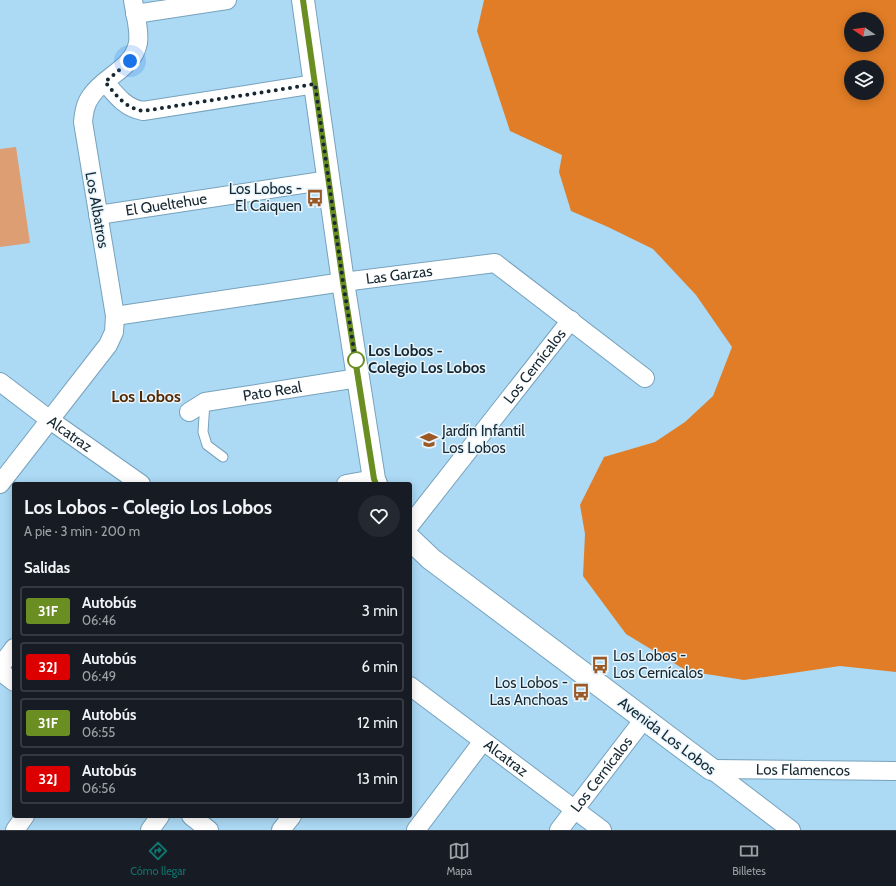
<!DOCTYPE html>
<html lang="es">
<head>
<meta charset="utf-8">
<style>
	:root { --surface:#171b24; --page:#242831; --text:#f1f3f6; --muted:#9ea1a6; --line:#363941; --accent:#0f766e }
	body { margin:0; font-family:Cabin,sans-serif; background:var(--page); color:var(--text); height:100vh; display:flex; flex-direction:column; font-size:15px; white-space:nowrap }
	* { box-sizing:border-box; margin:0 }
	p { font-size:13px; color:var(--muted) }
	.icon { flex:none; width:22px; height:22px; fill:none; stroke:currentColor; stroke-width:2; stroke-linecap:round; stroke-linejoin:round }
	.map { position:relative; flex:1; overflow:hidden }
	.details { position:absolute; left:12px; top:482px; width:400px; height:336px; display:flex; flex-direction:column; background:var(--surface); border-radius:4px; box-shadow:0 2px 10px #0003 }
	.details>* { flex:none }
	.badge { padding:0 8px; border-radius:3px; font-size:14px; line-height:26px }
	.needle { width:26px; rotate:283deg }
	.controls { position:absolute; left:844px; top:12px; display:grid; gap:8px }
	.controls a { display:grid; place-items:center; width:40px; height:40px; border-radius:50%; background:var(--surface); box-shadow:0 2px 10px #0003; font-size:20px }
	.you { position:absolute; width:20px; height:20px; margin:-10px; border:3px solid #fff; border-radius:50%; background:#1a73e8; box-shadow:0 0 0 6px #1a73e833 }
	.map>.badge { position:absolute; translate:-50% -50%; box-shadow:0 0 0 2px #fff }
	h2 { padding:0 12px; font-size:15px; line-height:36px }
	.round { display:grid; place-items:center; flex:none; width:42px; height:42px; border-radius:21px; background:var(--page) }
	.headline { display:flex; align-items:center; justify-content:space-between; height:68px; padding:0 12px }
	h1 { font-size:19px; font-weight:700; line-height:30px }
	ul { padding:0; list-style:none }
	li { display:flex; align-items:center; gap:12px; height:50px; margin:0 8px 6px; padding:0 4px; border:2px solid var(--line); border-radius:4px }
	li div { flex:1 }
	li b { display:block; font-size:15px }
	li em { font-style:normal }
	li .badge { min-width:44px; font-weight:700; text-align:center }
	.tabs { display:flex; justify-content:space-around; align-items:center; height:56px; border-top:1px solid var(--line); background:var(--surface); font-size:11px; color:var(--muted) }
	.tabs a { display:grid; justify-items:center; gap:2px }
	.tabs .current { color:var(--accent) }
	.map>svg:first-child { display:block }
	.green { fill:#dd9e73 }
	.forest { fill:#e17d26; fill-rule:evenodd }
	.lines { fill:none; stroke-linecap:round; stroke-linejoin:round }
	.service-casing { stroke:#77a2bc; stroke-width:11 }
	.minor-casing { stroke:#77a2bc; stroke-width:20 }
	.tertiary-casing { stroke:#77a2bc; stroke-width:24 }
	.service { stroke:#fff; stroke-width:9 }
	.minor { stroke:#fff; stroke-width:18 }
	.tertiary { stroke:#fff; stroke-width:22 }
	.line-casing { stroke:#fff; stroke-width:9 }
	.line { stroke:#6b8e23; stroke-width:6 }
	.walk { stroke:#162832; stroke-width:4; stroke-dasharray:0 7.2 }
	.stop-dot { fill:#fff; stroke:#6b8e23; stroke-width:2 }
	.labels { text-anchor:middle; stroke-width:3; stroke-linejoin:round; paint-order:stroke }
	.poi-label { font-size:15px; fill:#162832; stroke:#e8f5fd; text-anchor:end }
	.street-label { font-size:15px; fill:#162832; stroke:#e8f5fd }
	.stop-label { font-size:15px; font-weight:bold; fill:#162832; stroke:#e8f5fd; text-anchor:start }
	.neighbourhood-label { font-size:16px; font-weight:bold; fill:#552a03; stroke:#e8f5fd }
</style>
</head>
<body>
<div class="map">
<svg width="896" height="830" viewBox="0 0 896 830">
	<rect width="100%" height="100%" fill="#acd9f4"/>
	<!-- green -->
	<path class="green" d="M16,147L30,243L0,247V149Z"/>
	<!-- forest -->
	<path class="forest" d="M484,0H896V672L840,666L744,680L687,671L626,634L583,576L585,534L580,505L604,457L655,442L685,422L713,396L732,347L696,295L653,249L608,227L571,211L559,172L562,155L510,131L477,31ZM851,19H877V45H851ZM851,67H877V93H851Z"/>
	<g class="lines">
		<!-- service casing -->
		<g class="service-casing">
			<path id="service" d="M205,402L203,432L207,445L223,457"/>
		</g>
		<!-- minor casing -->
		<g class="minor-casing">
			<g id="minor">
				<path d="M135,14L227,0"/>
				<path d="M105,82C116,95 125,108 143,111L315,84"/>
				<path id="s1" d="M98,215L329,180"/>
				<path id="s2" d="M115,316L343,282L495,263L645,378"/>
				<path id="s3" d="M0,382L50,420L141,484"/>
				<path id="s4" d="M189,412L205,402L358,378"/>
				<path d="M0,484L108,345L114,332L115,316L83,122C84,113 85,104 91,96C104,76 133,69 138,43C140,30 135,14 133,0"/>
				<path d="M346,484L374,479"/>
				<path id="s5" d="M410,525L571,320"/>
				<path d="M0,667L14,648"/>
				<path d="M0,671L14,682"/>
				<path id="s6" d="M410,686L602,830"/>
				<path id="s7" d="M711,769L896,771"/>
				<path d="M711,769L791,830"/>
				<path d="M191,816L209,830"/>
				<path d="M15,830L25,816"/>
				<path d="M150,830L160,816"/>
				<path d="M281,830L292,816"/>
				<path d="M416,830L483,741"/>
				<path id="s8" d="M559,830L644,719"/>
			</g>
		</g>
		<!-- tertiary casing -->
		<g class="tertiary-casing">
			<path id="tertiary" d="M303,0L343,282L374,479L376,484
				M410,539L431,559L711,769"/>
		</g>
		<!-- service -->
		<use href="#service" class="service"/>
		<!-- minor -->
		<use href="#minor" class="minor"/>
		<!-- tertiary -->
		<use href="#tertiary" class="tertiary"/>
	</g>
	<g class="lines">
		<!-- line casing -->
		<g class="line-casing">
			<path id="line" d="M303,0L343,282L374,479L376,484"/>
		</g>
		<!-- line -->
		<use href="#line" class="line"/>
		<!-- walk -->
		<path class="walk" d="M130,61L105,82C116,95 125,108 143,111L315,84L343,282L356,363V360"/>
	</g>
	<!-- icons -->
	<defs>
		<g id="bus-bare" transform="scale(1.38)"><path d="M-5-6H5V4H4V6H2V4H-2V6H-4V4H-5ZM-3.5-4V0h7V-4ZM-3.5 1.2v1.5H-2V1.2ZM2 1.2v1.5H3.5V1.2Z" fill="#9a5925" stroke="#e8f5fd" stroke-width="2.5" paint-order="stroke"/></g>
		<g id="school-bare" transform="scale(1.38)"><path d="M0-5L7-2L0 1L-7-2ZM-4 1L0 2.5L4 1V4Q0 6-4 4Z" fill="#9a5925" stroke="#e8f5fd" stroke-width="2.5" paint-order="stroke"/></g>
	</defs>
	<g fill-rule="evenodd">
		<use href="#bus-bare" x="315" y="198"/>
		<use href="#school-bare" x="429" y="440"/>
		<use href="#bus-bare" x="600" y="665"/>
		<use href="#bus-bare" x="581" y="692"/>
	</g>
	<!-- markers -->
	<circle class="stop-dot" cx="356" cy="360" r="8"/>
	<g class="labels">
		<!-- poi labels -->
		<g class="poi-label">
			<text x="302" y="194">Los Lobos -<tspan x="302" dy="17">El Caiquen</tspan></text>
			<text x="442" y="436" text-anchor="start">Jardín Infantil<tspan x="442" dy="17">Los Lobos</tspan></text>
			<text x="613" y="661" text-anchor="start">Los Lobos -<tspan x="613" dy="17">Los Cernícalos</tspan></text>
			<text x="568" y="688">Los Lobos -<tspan x="568" dy="17">Las Anchoas</tspan></text>
		</g>
		<!-- street labels -->
		<g class="street-label">
			<text dy="5" stroke="none"><textPath href="#s1" startOffset="69">El Queltehue</textPath></text>
			<text transform="translate(97 210) rotate(80)" y="5">Los Albatros</text>
			<text dy="5" stroke="none"><textPath href="#s2" startOffset="287">Las Garzas</textPath></text>
			<text dy="5" stroke="none"><textPath href="#s5" startOffset="202">Los Cernícalos</textPath></text>
			<text dy="5" stroke="none"><textPath href="#s4" startOffset="87">Pato Real</textPath></text>
			<text dy="5" stroke="none"><textPath href="#s3" startOffset="87">Alcatraz</textPath></text>
			<text transform="translate(667 736) rotate(37)" y="5">Avenida Los Lobos</text>
			<text dy="5" stroke="none"><textPath href="#s6" startOffset="120">Alcatraz</textPath></text>
			<text dy="5" stroke="none"><textPath href="#s7" startOffset="92">Los Flamencos</textPath></text>
			<text dy="5" stroke="none"><textPath href="#s8" startOffset="70">Los Cernícalos</textPath></text>
		</g>
		<!-- stop labels -->
		<g class="stop-label">
			<text x="368" y="356">Los Lobos -<tspan x="368" dy="17">Colegio Los Lobos</tspan></text>
		</g>
		<!-- neighbourhood labels -->
		<g class="neighbourhood-label">
			<text x="146" y="402">Los Lobos</text>
		</g>
	</g>
</svg>
<div class="controls">
<a><svg class="needle" viewBox="-14 -14 28 28"><path d="M0-13l5 13h-10z" fill="#e53935"/><path d="M0 13l5-13h-10z" fill="#9ea1a6"/></svg></a>
<a><svg class="icon" aria-label="layers" viewBox="0 0 24 24"><path d="M12 4l9 5-9 5-9-5zM3 14l9 5 9-5"/></svg></a>
</div>
<div class="you" style="left:130px;top:61px"></div>
<section class="details">
<div class="headline"><div><h1>Los Lobos - Colegio Los Lobos</h1><p>A pie · 3 min · 200 m</p></div><a class="round"><svg class="icon" aria-label="heart" viewBox="0 0 24 24"><path d="M12 20l-8-8c-3-5 5-10 8-4 3-6 11-1 8 4z"/></svg></a></div>
<h2>Salidas</h2>
<ul>
<li><span class="badge" style="background:#6b8e23;color:#fff">31F</span><div><b>Autobús</b><p>06:46</p></div><em>3 min</em></li>
<li><span class="badge" style="background:#d00;color:#fff">32J</span><div><b>Autobús</b><p>06:49</p></div><em>6 min</em></li>
<li><span class="badge" style="background:#6b8e23;color:#fff">31F</span><div><b>Autobús</b><p>06:55</p></div><em>12 min</em></li>
<li><span class="badge" style="background:#d00;color:#fff">32J</span><div><b>Autobús</b><p>06:56</p></div><em>13 min</em></li>
</ul>
</section>
</div>
<nav class="tabs">
<a class="current"><svg class="icon" aria-label="directions" viewBox="0 0 24 24"><path d="M12 3l9 9-9 9-9-9zM9 14v-3h6M13 9l2 2-2 2"/></svg>Cómo llegar</a>
<a><svg class="icon" aria-label="map" viewBox="0 0 24 24"><path d="M3 6l6-2 6 2 6-2v14l-6 2-6-2-6 2zM9 4v14M15 6v14"/></svg>Mapa</a>
<a><svg class="icon" aria-label="tickets" viewBox="0 0 24 24"><path d="M3 7h18v10H3zM15 7v10"/></svg>Billetes</a>
</nav>
</body>
</html>
